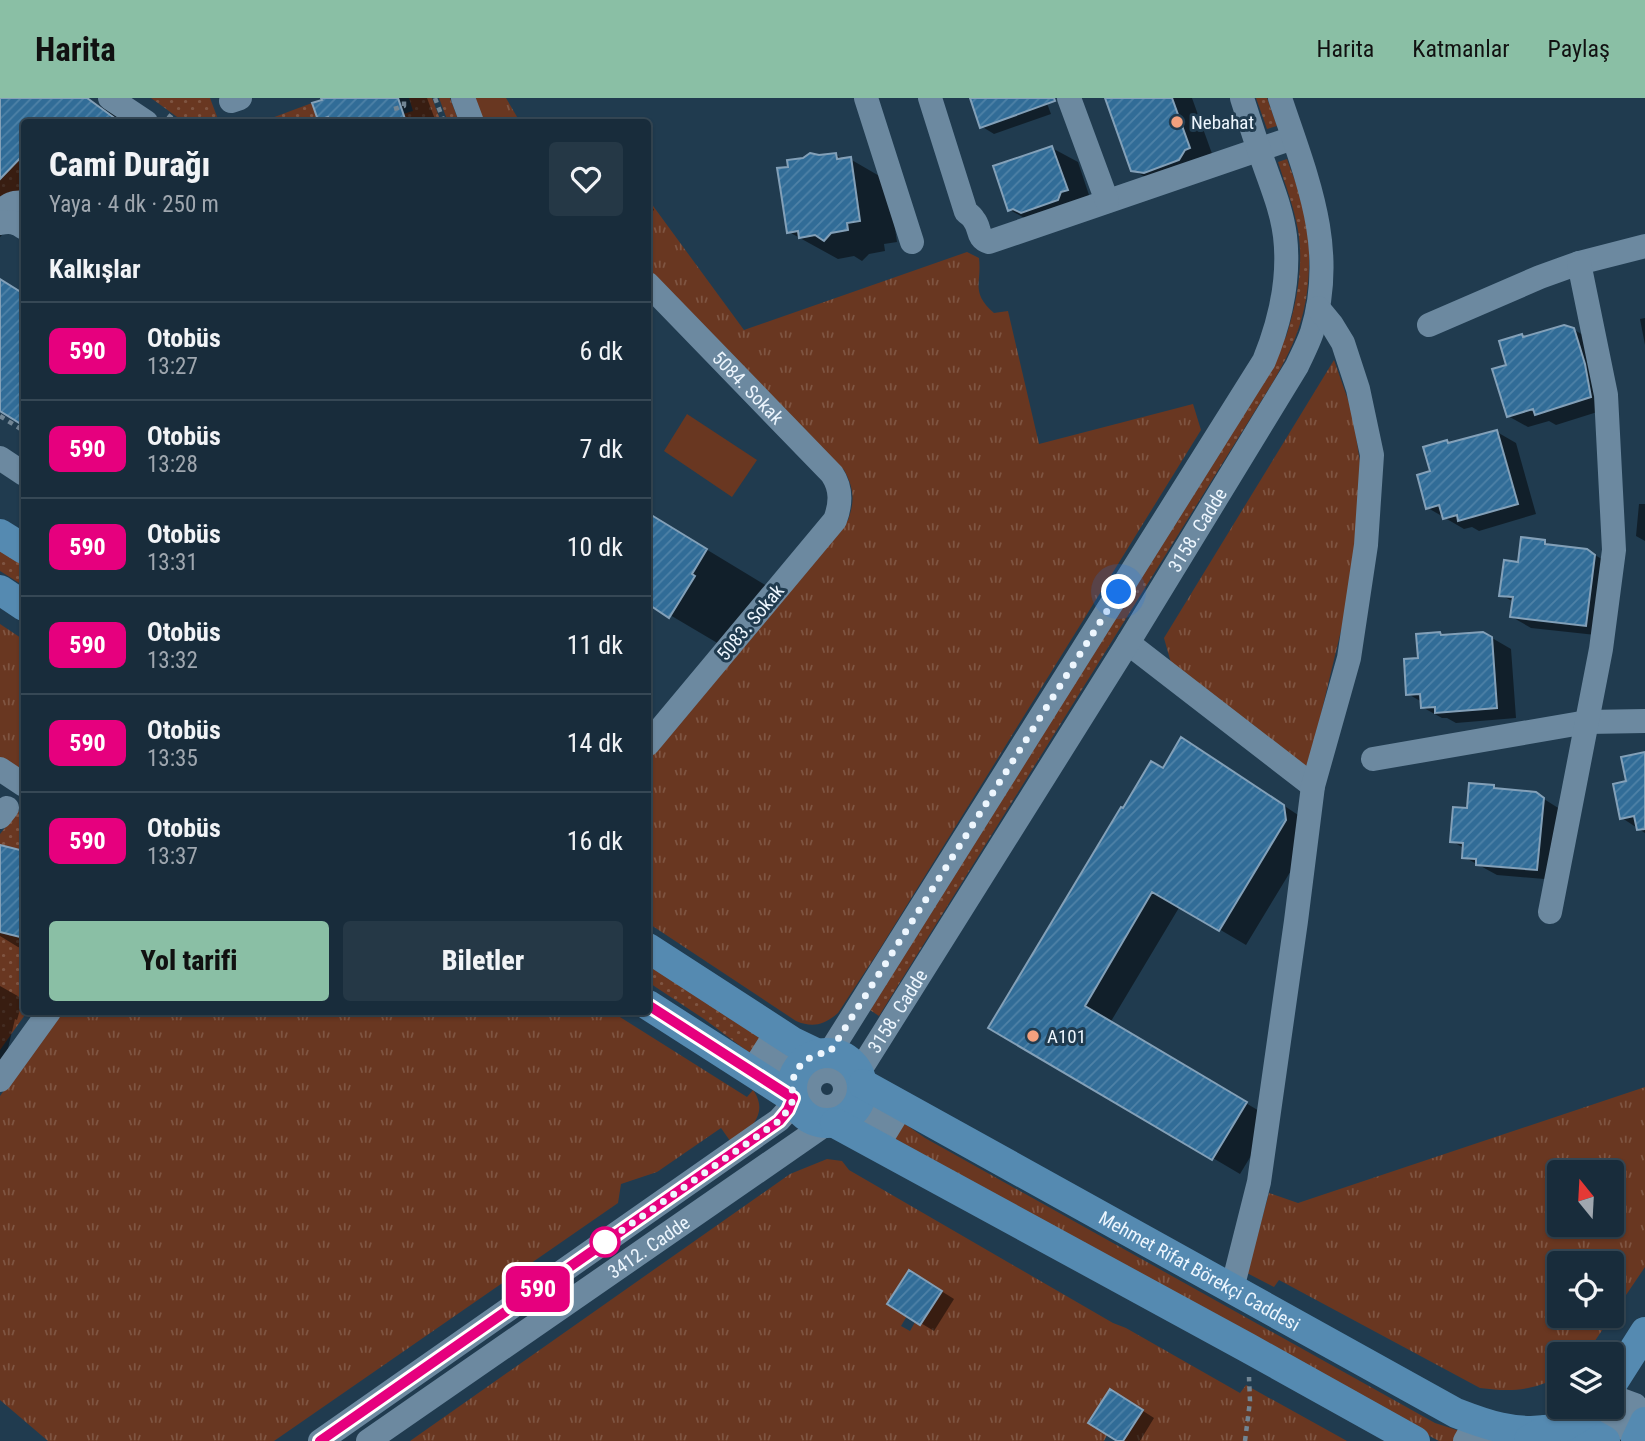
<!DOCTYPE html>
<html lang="tr">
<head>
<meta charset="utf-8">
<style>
	:root { --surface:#182c3b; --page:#253846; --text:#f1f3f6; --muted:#9fa7af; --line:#364855; --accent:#8abfa5 }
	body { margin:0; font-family:"Roboto Condensed",sans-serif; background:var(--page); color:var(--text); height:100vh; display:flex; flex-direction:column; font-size:26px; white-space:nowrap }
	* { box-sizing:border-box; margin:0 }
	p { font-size:23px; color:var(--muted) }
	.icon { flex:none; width:38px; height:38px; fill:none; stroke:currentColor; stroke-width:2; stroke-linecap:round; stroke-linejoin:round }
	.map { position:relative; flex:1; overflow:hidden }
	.sheet { position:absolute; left:21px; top:21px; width:630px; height:896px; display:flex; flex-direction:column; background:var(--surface); border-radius:7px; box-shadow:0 2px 5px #0004,0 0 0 2px var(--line) }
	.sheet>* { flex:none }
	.badge { padding:0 14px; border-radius:10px; font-size:24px; line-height:46px }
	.needle { width:46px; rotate:342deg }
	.buttons { position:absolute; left:1547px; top:1062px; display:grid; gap:14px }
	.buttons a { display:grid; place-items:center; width:77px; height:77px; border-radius:7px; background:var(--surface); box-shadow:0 2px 5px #0004,0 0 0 2px var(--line); font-size:35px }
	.you { position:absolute; width:35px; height:35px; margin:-18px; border:5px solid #fff; border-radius:50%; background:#1a73e8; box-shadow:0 0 0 10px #1a73e833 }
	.map>.badge { position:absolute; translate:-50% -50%; box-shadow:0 0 0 4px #fff }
	h2 { padding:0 28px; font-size:26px; line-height:63px }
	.round { display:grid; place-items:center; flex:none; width:74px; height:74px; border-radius:7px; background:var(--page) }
	.headline { display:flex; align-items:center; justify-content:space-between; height:119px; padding:0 28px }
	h1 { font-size:33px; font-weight:800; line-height:52px }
	.button { display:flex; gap:14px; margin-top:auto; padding:14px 28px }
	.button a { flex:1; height:80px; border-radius:7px; background:var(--accent); color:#111; font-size:28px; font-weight:800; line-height:80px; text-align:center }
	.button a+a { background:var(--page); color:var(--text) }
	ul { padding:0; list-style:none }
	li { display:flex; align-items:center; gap:21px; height:98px; padding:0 28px; border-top:2px solid var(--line) }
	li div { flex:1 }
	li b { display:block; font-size:26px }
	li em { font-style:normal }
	li .badge { min-width:77px; font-weight:700; text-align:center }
	header { display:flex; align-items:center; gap:42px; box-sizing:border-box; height:98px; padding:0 35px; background:var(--accent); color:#111 }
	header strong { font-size:33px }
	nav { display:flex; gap:38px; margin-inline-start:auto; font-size:24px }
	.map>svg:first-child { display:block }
	.grass { fill:url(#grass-tufts); fill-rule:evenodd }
	.garden { fill:url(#garden-dots) }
	.pitch { fill:#693721 }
	.shadow { fill:#0007 }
	.building { fill:url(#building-hatch); stroke:#83a0b8; stroke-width:2 }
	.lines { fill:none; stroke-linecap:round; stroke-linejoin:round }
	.path { stroke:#718594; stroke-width:4.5; stroke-dasharray:5 5; stroke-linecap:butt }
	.minor { stroke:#6c89a0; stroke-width:24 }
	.major { stroke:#558ab1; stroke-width:30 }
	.line-casing { stroke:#fff; stroke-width:16 }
	.line { stroke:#e6007e; stroke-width:10 }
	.walk { stroke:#edf6fe; stroke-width:7; stroke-dasharray:0 12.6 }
	.poi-dot { fill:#f2a07e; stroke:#203b4f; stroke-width:2.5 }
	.stop-dot { fill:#fff; stroke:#e6007e; stroke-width:3.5 }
	.labels { text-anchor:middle; stroke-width:6; stroke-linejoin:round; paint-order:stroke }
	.poi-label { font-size:19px; fill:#edf6fe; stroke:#203b4f; text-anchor:start }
	.street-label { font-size:19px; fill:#edf6fe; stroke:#203b4f }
</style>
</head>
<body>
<header>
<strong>Harita</strong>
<nav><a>Harita</a><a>Katmanlar</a><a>Paylaş</a></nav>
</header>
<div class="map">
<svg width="1645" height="1343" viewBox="0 0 1645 1343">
	<defs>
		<pattern id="grass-tufts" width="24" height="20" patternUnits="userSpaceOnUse" patternTransform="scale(1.75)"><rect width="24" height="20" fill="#693721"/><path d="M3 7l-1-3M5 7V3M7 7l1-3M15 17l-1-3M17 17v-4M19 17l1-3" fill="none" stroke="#7f5542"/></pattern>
		<pattern id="garden-dots" width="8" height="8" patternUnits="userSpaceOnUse" patternTransform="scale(1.75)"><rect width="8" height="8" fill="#693721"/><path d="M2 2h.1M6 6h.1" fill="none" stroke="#7f5542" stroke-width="1.8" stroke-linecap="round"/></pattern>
		<pattern id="building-hatch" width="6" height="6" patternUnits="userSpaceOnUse" patternTransform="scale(1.75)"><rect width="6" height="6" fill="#316c97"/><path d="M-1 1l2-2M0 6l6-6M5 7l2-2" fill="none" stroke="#4f82a7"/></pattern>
	</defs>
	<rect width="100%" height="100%" fill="#203b4f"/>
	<!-- grass -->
	<path class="grass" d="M472,0H506L520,24H482Z
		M648,101L744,232L967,154L979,160C982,186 970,194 994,215L1008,213L1039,346L1193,306L1201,332L876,857L838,915C824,927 813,930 796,923L648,825V660L848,422C855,403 854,390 844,372L732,263L648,172Z
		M1334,262L1352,313L1362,377L1356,470L1308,670L1173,572L1164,540Z
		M0,526L24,542V676L0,660Z
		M61,914H612L747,999L753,992C770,1016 749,1031 733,1047L721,1030L657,1074L621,1086L618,1105L274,1343H48L0,1302V998Z
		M1645,989V1169L1586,1256H1559V1279C1531,1293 1511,1294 1480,1290L1279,1182L1274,1189L1247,1175L1269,1095L1298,1105ZM1559,1074H1612V1127H1559ZM1559,1166H1612V1218H1559Z
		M895,1019L925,1040L1435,1325L1469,1336L1465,1343H1439L1382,1313L884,1037Z
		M827,1061L842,1063L849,1072L1113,1225L1126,1230L1240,1295L1246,1287L1347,1343H1123L1143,1312L1110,1291L1088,1325L1107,1337L1104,1343H410L790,1076ZM909,1172L942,1193L920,1227L915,1224L910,1233L901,1228L907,1218L887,1206Z"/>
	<!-- garden -->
	<path class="garden" d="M151,0H210L219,24H184Z
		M409,0H432L441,24H406L403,16L413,13Z
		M439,0H450L459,24H448Z
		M1256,0H1267L1277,28L1267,31Z
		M312,5L318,22L328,19L330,24H261Z
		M24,56V105L0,113V81Z
		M1287,61C1292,76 1299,91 1303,107C1308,123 1309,139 1309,155C1310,207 1299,240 1273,284L879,918L870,912L1286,239C1297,204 1304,168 1298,132C1294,109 1285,86 1278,64Z
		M0,452L24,468V488L0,473Z
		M24,706V753L1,747L0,750V736Z
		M0,834L24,840V914H27L0,952Z
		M648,867L771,943L759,962L704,921L648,884Z"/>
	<!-- pitch -->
	<path class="pitch" d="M687,316L757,362L732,399L664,353Z"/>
	<!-- shadow -->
	<path class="shadow" d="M0,0H87L126,24H24V115L0,139Z
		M323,0H427L436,24H321L314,6L324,3Z
		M971,0H1045L1051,16L994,36L981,28Z
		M1107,0H1192L1215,64L1159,87L1133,72Z
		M1052,50L1078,64L1092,106L1035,126L1010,112Z
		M835,56L844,62L850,61L888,83L897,144L884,146L885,153L869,156L862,163L854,158L838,161L789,134L819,59Z
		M648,102L654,112L648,117Z
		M0,181L24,196V326L0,310Z
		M1645,220V247L1640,221Z
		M1573,231L1593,243L1610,310L1556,327L1549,323L1528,329L1508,318V268L1522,238L1526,240Z
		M1497,334L1516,345L1536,416L1479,433L1472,429L1464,431L1428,410L1432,374L1450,346Z
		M1639,406H1645V443L1636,438Z
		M648,416L772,491L736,556L648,504Z
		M1544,444L1552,448L1586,452L1607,464L1605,538L1531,530L1512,519L1514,504L1501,497L1519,466Z
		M1440,535L1445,538L1492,540L1511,551L1516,620L1456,625L1447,620H1442L1422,609V604L1408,596L1420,562Z
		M1182,642L1208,657L1310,725L1312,738L1246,847L1180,808L1110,925L1273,1021L1240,1076L991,929L1124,713L1163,672Z
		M1645,655V735L1622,720L1628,684Z
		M1494,689L1500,693L1536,696L1563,713L1556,782L1497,777L1464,759L1465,751L1452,743Z
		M2,749L24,755V851L18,849L0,838V756Z
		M0,888L23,901L17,922L15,921L0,984Z
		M922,1181L954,1201L934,1233L889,1206Z
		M1123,1300L1154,1320L1140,1343H1120Z"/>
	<!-- building -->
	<path class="building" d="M0,0H87L120,24H24V56L0,81Z
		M321,0H398L406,24H330L328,19L318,22L312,5L322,2Z
		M970,0H1054L1055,3L980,30Z
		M1105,0H1172L1190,50L1185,52L1179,62L1144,75L1131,73Z
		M1052,48L1068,92L1061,94L1058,102L1021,115L1013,111L1008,113L993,68Z
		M810,55L819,57L836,55L837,61L851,59L860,123L847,125L848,132L831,135L824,143L815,137L799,140L798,133L787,135L781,95L777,70L788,69L787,62L803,60Z
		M0,181L24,196V328L0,313Z
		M1564,227L1574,230L1585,266L1591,299L1535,317L1533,311L1507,319L1492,271L1506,267L1499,243L1522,236L1523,239Z
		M1497,332L1518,406L1458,423L1457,417L1443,421L1439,407L1426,411L1417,377L1430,373L1423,349L1447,342L1448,345Z
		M648,415L707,451L692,476L695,478L669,520L648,506Z
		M1521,439L1545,442V446L1587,451L1595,457L1586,528L1510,519L1513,499L1499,498L1504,462L1518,464Z
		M1440,534L1441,537L1483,534L1492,539L1497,610L1435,615V609L1421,610L1420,596L1406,597L1404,561L1418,560L1416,536Z
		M1181,639L1284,707L1286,722L1219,833L1152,794L1085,908L1247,1004L1212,1062L988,930L1121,709L1123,710L1151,663L1163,670Z
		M1645,654V731L1637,732L1634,718L1620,721L1613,686L1626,683L1621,659Z
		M1469,685L1494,687V690L1536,694L1544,700L1537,772L1476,767V761L1462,760L1463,745L1450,744L1453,709L1467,710Z
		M0,747L24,753V840L0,834Z
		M909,1172L942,1193L920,1227L887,1206Z
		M1110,1291L1143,1312L1123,1343H1117L1088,1325Z"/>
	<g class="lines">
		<!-- path -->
		<path class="path" d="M435,0L444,24
			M394,11L404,8V0
			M168,17L177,24
			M0,318L24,333
			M1245,1343L1250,1303L1249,1279"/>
		<!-- minor -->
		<g class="minor">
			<path d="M110,0L146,24"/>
			<path d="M463,0L472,24"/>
			<path d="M866,0L912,144"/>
			<path d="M930,0L966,114C969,116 972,118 974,122C981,130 976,140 989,144L1293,40"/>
			<path d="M1069,0L1107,103"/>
			<path d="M231,3L240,0"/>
			<path d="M0,113C8,107 14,103 24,105"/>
			<path d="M0,125C10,123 16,124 24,130"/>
			<path id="s1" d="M648,186L832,376C842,391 841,406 835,422L648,646"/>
			<path d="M1429,227L1540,179L1579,165L1645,148"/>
			<path d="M0,360L24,376"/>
			<path d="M1128,545L1313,688"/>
			<path d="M1373,661L1587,624L1645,623"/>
			<path d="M0,671L24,687"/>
			<path d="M0,719L7,710"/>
			<path d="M1550,814L1601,551L1614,452L1606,297L1579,165"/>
			<path d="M771,943L789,953L775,974L759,962Z"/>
			<path d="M830,954L1264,263C1280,224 1290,181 1285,138C1282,113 1272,89 1264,66C1256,44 1249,22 1242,0"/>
			<circle cx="827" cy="991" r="18"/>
			<path id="s2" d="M859,974L1128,545L1297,268C1302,257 1308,246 1312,234C1338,150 1306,78 1280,0"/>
			<path d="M0,982L49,914"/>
			<path d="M877,1005L895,1019L884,1037L862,1025Z"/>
			<path d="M1232,1191L1259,1084L1296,823L1313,688L1349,560L1366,447L1372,357L1358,291L1343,245L1332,227L1318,210"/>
			<path d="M1607,1309L1596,1319L1623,1330L1635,1307L1616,1300L1612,1304"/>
			<path d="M320,1343L779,1022L788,1012L793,1000"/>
			<path id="s3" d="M368,1343L826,1026"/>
			<path d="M1465,1343L1469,1336L1491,1343"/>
		</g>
		<!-- major -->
		<g class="major">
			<path d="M0,436L24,451"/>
			<path d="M0,492L24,508"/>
			<path d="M648,850L793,944L818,956"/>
			<path d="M648,907L793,1000"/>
			<circle cx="827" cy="990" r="35"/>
			<path id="s4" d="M863,986L1456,1315C1487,1327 1513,1336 1546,1332"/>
			<path d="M835,1025L1248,1250L1415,1343"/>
			<path d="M1612,1286L1645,1234"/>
			<path d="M1565,1328L1584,1331L1605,1343"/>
			<path d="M1529,1342L1546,1332L1565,1328L1588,1314L1594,1309"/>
			<path d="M1636,1343L1645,1324"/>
		</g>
	</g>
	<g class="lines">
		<!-- line casing -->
		<g class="line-casing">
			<path id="line" d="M320,1343L779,1023L788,1012L793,1000L648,907"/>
		</g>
		<!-- line -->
		<use href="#line" class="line"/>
		<!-- walk -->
		<path class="walk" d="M605,1144L598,1149L779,1023C784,1017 789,1011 792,1004C794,998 792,994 792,988C794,966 811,956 830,954L1119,494"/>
	</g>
	<!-- markers -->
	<g class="poi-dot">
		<circle cx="1177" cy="24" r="7"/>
		<circle cx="1033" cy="938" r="7"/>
	</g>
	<circle class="stop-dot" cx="605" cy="1144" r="14"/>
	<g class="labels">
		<!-- poi labels -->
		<g class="poi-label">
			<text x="1191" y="31">Nebahat</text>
			<text x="1047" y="945">A101</text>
		</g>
		<!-- street labels -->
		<g class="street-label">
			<text dy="7" stroke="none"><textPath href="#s1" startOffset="144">5084. Sokak</textPath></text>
			<text dy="7" stroke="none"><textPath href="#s2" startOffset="639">3158. Cadde</textPath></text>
			<text transform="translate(750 524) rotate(-50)" y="7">5083. Sokak</text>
			<text dy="7" stroke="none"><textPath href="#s2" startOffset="72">3158. Cadde</textPath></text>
			<text dy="7" stroke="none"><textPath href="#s3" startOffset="341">3412. Cadde</textPath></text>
			<text dy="7" stroke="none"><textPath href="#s4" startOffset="385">Mehmet Rifat Börekçi Caddesi</textPath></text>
		</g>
	</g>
</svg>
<div class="buttons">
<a><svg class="needle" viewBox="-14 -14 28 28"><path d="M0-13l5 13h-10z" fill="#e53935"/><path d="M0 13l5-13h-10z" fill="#9fa7af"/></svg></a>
<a><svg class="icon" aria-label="locate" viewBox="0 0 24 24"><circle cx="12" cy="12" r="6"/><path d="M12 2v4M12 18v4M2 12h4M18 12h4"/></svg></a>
<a><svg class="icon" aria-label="layers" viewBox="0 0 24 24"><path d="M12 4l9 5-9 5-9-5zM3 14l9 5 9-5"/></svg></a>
</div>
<div class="you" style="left:1119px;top:494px"></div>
<b class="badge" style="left:538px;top:1191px;background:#e6007e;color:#fff">590</b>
<section class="sheet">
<div class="headline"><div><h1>Cami Durağı</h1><p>Yaya · 4 dk · 250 m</p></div><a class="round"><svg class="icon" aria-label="heart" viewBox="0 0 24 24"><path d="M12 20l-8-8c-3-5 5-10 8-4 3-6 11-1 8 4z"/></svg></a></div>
<h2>Kalkışlar</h2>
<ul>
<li><span class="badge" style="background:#e6007e;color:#fff">590</span><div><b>Otobüs</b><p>13:27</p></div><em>6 dk</em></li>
<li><span class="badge" style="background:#e6007e;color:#fff">590</span><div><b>Otobüs</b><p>13:28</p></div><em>7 dk</em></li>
<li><span class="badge" style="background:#e6007e;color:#fff">590</span><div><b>Otobüs</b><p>13:31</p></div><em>10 dk</em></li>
<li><span class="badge" style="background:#e6007e;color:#fff">590</span><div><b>Otobüs</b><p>13:32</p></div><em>11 dk</em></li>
<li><span class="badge" style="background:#e6007e;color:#fff">590</span><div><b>Otobüs</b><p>13:35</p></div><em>14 dk</em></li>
<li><span class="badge" style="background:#e6007e;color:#fff">590</span><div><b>Otobüs</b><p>13:37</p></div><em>16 dk</em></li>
</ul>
<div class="button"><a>Yol tarifi</a><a>Biletler</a></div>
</section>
</div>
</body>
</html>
